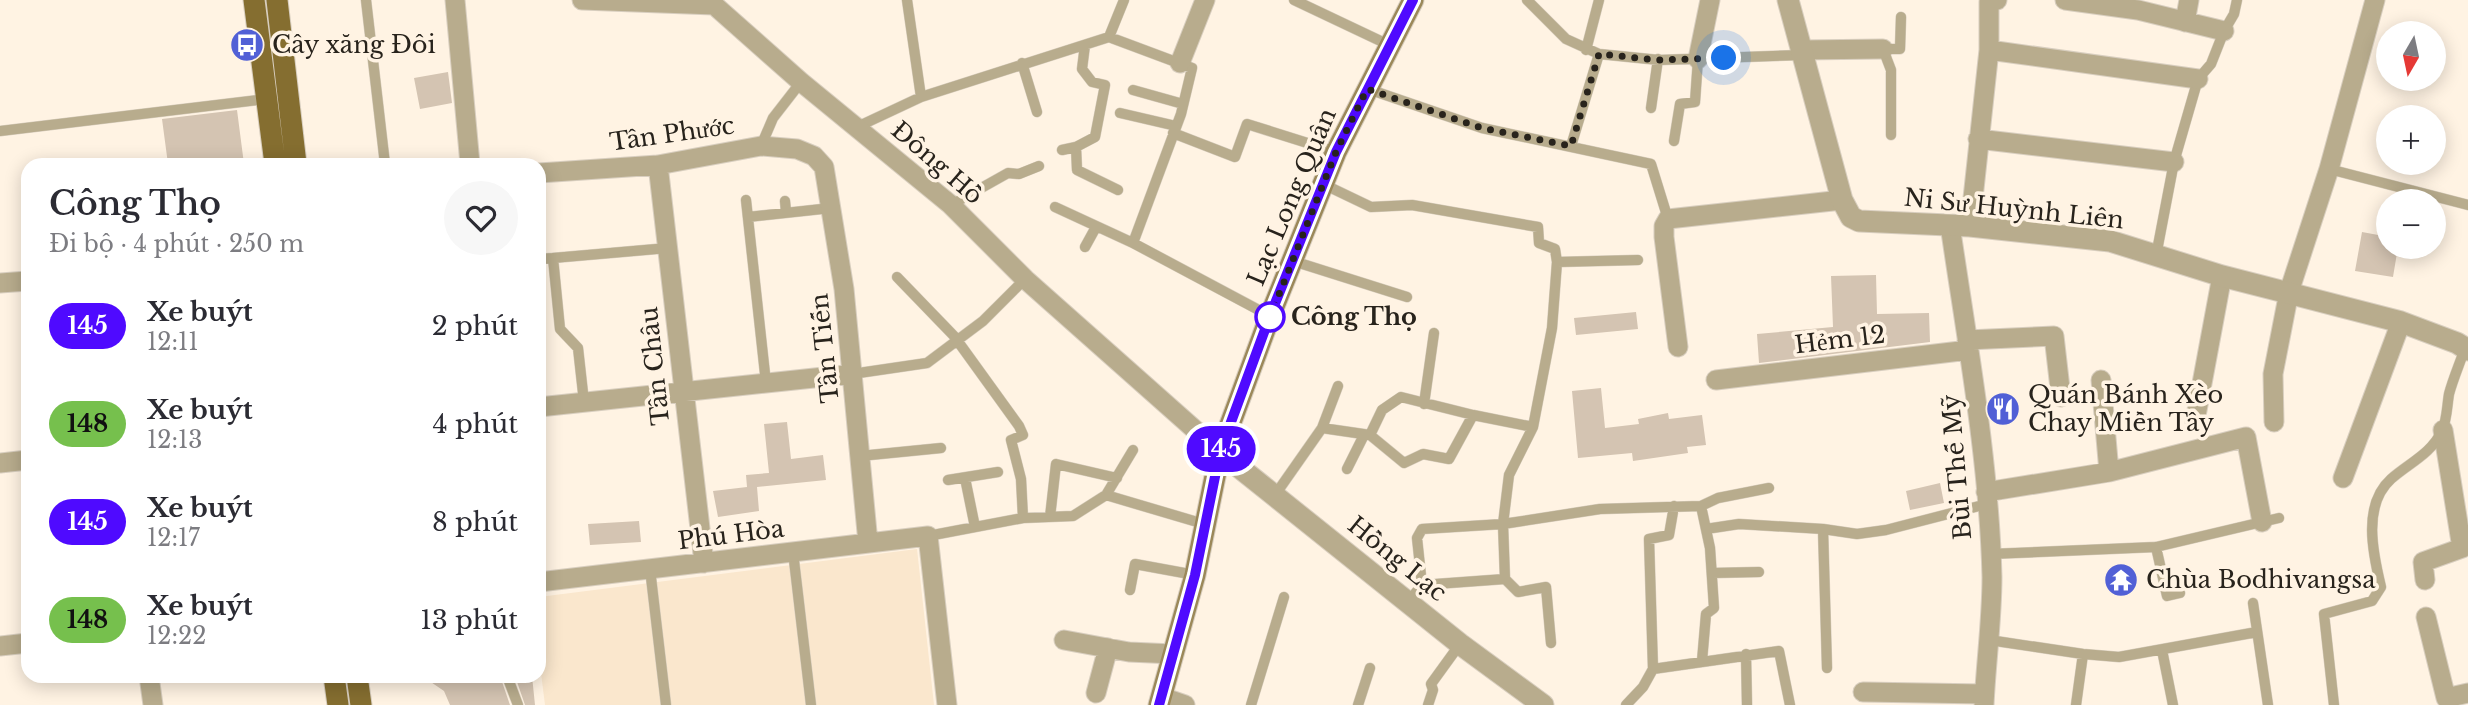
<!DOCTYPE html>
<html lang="vi">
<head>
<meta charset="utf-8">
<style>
	:root { --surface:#fff; --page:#f7f7f7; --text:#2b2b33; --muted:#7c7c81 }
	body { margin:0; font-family:"Libre Baskerville",serif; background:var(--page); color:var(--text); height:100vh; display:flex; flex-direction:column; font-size:26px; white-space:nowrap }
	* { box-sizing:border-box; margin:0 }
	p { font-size:23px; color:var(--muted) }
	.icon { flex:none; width:38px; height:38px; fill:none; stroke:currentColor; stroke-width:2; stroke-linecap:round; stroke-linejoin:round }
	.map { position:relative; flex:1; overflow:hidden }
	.sheet { position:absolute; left:21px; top:158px; width:525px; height:525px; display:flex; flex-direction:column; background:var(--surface); border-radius:21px; box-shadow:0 4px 18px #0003 }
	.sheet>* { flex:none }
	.badge { padding:0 14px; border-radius:23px; font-size:24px; line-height:46px }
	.needle { width:46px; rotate:189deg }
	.buttons { position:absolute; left:2376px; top:21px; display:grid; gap:14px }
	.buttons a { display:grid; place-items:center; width:70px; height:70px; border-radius:50%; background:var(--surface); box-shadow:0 4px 18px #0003; font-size:35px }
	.you { position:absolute; width:35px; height:35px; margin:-18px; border:5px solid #fff; border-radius:50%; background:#1a73e8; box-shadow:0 0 0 10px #1a73e833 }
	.map>.badge { position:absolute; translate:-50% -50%; box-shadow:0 0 0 4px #fff }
	.round { display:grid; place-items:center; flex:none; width:74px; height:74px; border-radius:37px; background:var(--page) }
	.headline { display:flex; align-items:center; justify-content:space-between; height:119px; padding:0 28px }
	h1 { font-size:33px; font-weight:600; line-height:52px }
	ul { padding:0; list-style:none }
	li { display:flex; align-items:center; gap:21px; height:98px; padding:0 28px }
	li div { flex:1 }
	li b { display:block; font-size:26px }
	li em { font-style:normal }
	li .badge { min-width:77px; font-weight:700; text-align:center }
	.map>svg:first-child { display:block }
	.built { fill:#fae7cd }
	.building { fill:#d4c4b2 }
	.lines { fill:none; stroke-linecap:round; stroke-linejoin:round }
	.service-casing { stroke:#d8cebf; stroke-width:11 }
	.minor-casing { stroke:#d8cebf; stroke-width:21 }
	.tertiary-casing { stroke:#d8cebf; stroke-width:23 }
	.secondary-casing { stroke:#d8cebf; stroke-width:23 }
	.primary-casing { stroke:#d8cebf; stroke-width:23 }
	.service { stroke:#b8ac8d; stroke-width:10 }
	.minor { stroke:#b8ac8d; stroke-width:19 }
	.tertiary { stroke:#b8ac8d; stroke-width:21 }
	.secondary { stroke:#9b8859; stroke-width:21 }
	.primary { stroke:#856e30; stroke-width:21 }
	.line-casing { stroke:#fff; stroke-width:16 }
	.line { stroke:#4f0aff; stroke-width:10 }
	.walk { stroke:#28231c; stroke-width:7; stroke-dasharray:0 12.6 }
	.stop-dot { fill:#fff; stroke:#4f0aff; stroke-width:3.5 }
	.labels { text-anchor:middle; stroke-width:7; stroke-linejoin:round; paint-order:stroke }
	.poi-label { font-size:24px; fill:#28231c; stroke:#fff3e3; text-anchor:start }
	.street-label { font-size:24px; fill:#28231c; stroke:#fff3e3 }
	.stop-label { font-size:24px; font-weight:bold; fill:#28231c; stroke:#fff3e3; text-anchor:start }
</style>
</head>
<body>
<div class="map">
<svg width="2468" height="705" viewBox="0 0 2468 705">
	<rect width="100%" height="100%" fill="#fff3e3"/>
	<!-- built -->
	<path class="built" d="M917,549L934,705H545L539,657V597Z"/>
	<!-- building -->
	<path class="building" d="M448,72L452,103L420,109L414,78Z
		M237,110L244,164H168L162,119Z
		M2362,232L2389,237V247H2398L2393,277L2355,271Z
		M1876,275L1877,314L1929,313L1930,342L1759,363L1757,334L1833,327L1831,276Z
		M1636,312L1638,329L1576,335L1574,318Z
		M1601,388L1605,428L1639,424L1638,419L1668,413L1669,419L1702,415L1706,445L1687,447L1688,453L1633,461L1632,453L1578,458L1572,391Z
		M787,422L791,459L823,455L826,480L757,487L759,511L718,517L713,491L747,487L746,475L769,473L764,424Z
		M1940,483L1944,503L1910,510L1906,491Z
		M639,521L641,542L590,545L588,524Z
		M422,676H500L510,705H450L444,691Z
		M515,676H532L535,705H525Z"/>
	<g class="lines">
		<!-- service casing -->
		<g class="service-casing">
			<path id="service" d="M366,0L385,164
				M907,0L921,97
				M1294,0L1389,45
				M1527,0L1566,39L1599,54L1659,60L1802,55
				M1109,37L1124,0
				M1085,45L1082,69L1092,82L1105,85L1095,137L1076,147L1077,170L1118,190
				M1586,50L1599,0
				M1022,63L1037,112
				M1368,89L1482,128L1651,164L1668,219
				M1133,90L1183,104
				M1651,108L1658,59
				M1120,113L1176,126
				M857,127L921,97L1109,37L1192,68L1181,114L1133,243
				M0,131L266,99
				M1173,133L1235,157L1247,124L1336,152
				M1891,135V70L1883,49H1900L1901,17
				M1674,141L1680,104L1695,102L1698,59
				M761,146L773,118L801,82
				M1571,146L1599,54
				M1062,150L1076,147
				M2329,169L2468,205
				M1323,184L1371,207L1412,205L1538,227L1539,243L1555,249L1557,262L1552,328L1533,427L1509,475L1503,524L1422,529L1417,538L1422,585L1408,602
				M746,200L766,383
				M785,201L786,212
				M951,205L1008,173L1019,174L1039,166
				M1055,207L1133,243L1270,316
				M748,217L831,208
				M1085,247L1096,227
				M2156,256L2174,162L2198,79L2211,64L2224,31L2234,14L2237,0
				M553,258L668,248
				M539,259L553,258L560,329L578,348L584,402
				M1293,261L1407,297
				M1557,262L1638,260
				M897,277L954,336L1019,426L1023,435L1011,440L1021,479L1023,518
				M852,374L927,363L983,321L1025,279
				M1424,404L1434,333
				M1322,428L1338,386
				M1370,435L1404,463L1423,454L1449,459L1473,415
				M860,456L941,448
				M1347,469L1364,435
				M965,478L975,527
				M948,480L998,472
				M1106,495L1133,450
				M1275,495L1322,428L1370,435L1382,410L1401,397L1473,415L1533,427
				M1701,506L1710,548L1714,608L1706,614L1702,661
				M1050,517L1056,464L1117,478
				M1706,529L1739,524L1823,529
				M928,536L1023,518L1073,516L1106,495L1204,524
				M2156,547L2167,596L2180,593
				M793,552L811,705
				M1990,554L2156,547L2279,518
				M650,569L666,705
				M1712,573L1759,572
				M1505,579L1518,592L1546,587L1551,643
				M1422,585L1505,579L1503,524L1600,509L1701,506L1718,498L1769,488
				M1130,590L1135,564L1195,575
				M2253,603L2268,705
				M1989,640L2083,654L2119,657L2257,632
				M2162,650L2173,705
				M1746,654L1747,705
				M1827,668L1823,529L1857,534L1886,530L1987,504
				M1653,669L1779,651L1790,705
				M507,676L518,705
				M1251,705L1284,597
				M1358,705L1370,668
				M1428,705L1433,690L1431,684L1460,644
				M1626,705L1643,687L1653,669L1649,539L1669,535L1674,506
				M2076,705L2083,654
				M2334,705L2324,614L2372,601L2381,587C2373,554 2362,505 2391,479C2409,463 2431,454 2442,431C2447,420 2447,406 2449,394C2453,379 2460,363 2465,348"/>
		</g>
		<!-- minor casing -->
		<g class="minor-casing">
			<path id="minor" d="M455,0L470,164
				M582,0L714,5L801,82L951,205L1025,279L1220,452
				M2065,0L2138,10L2224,31
				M2185,22L2189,0
				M1801,50L1883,49
				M1989,50L2198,79
				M1698,59L1710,0
				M1180,63L1205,0
				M1978,139L2174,162
				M658,165L704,563
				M539,173L658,165L761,146L797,149L814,156L824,167L844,289L868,543
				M1950,225C1967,342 1989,459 1992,577C1992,620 1986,662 1984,705
				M1970,226L1989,50V2L1997,0
				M0,283L28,281
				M1967,340L2054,336L2061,397
				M1678,347L1664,237V226L1668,219L1842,200
				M1716,380L1969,350
				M2101,380L2109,472
				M539,407L852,374
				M2195,421L2222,276
				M2274,422L2273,374L2289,292L2329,169L2375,0
				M0,463L28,460
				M2343,478L2401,322
				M1986,492L2109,472L2246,437L2262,522
				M2425,580L2423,562L2462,548L2443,430
				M539,582L928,536L947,705
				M2426,617L2446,698L2468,693
				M1064,640L1129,652L1173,654
				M0,646L28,643
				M149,676L153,705
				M1863,692L1984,694
				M1096,693L1108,648
				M1162,697L1185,705"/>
		</g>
		<!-- tertiary casing -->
		<g class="tertiary-casing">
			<path id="tertiary" d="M1788,0L1842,200L1851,217L1859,221L1970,226L2110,241L2222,276L2401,322L2457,343L2468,350
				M1220,452L1460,644L1543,705"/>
		</g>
		<!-- secondary casing -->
		<g class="secondary-casing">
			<path id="secondary" d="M1159,705L1195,575L1220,452L1270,316L1336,152L1413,0"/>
		</g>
		<!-- primary casing -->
		<g class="primary-casing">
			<path id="primary" d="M254,0L275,164
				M277,0L296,164
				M334,676L338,705
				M357,676L361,705"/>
		</g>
		<!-- service -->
		<use href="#service" class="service"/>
		<!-- minor -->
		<use href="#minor" class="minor"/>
		<!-- tertiary -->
		<use href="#tertiary" class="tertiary"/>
		<!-- secondary -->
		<use href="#secondary" class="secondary"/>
		<!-- primary -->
		<use href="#primary" class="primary"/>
	</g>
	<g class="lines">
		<!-- line casing -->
		<g class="line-casing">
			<path id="line" d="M1159,705L1195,575L1220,452L1270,316L1336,152L1413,0"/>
		</g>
		<!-- line -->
		<use href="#line" class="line"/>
		<!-- walk -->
		<path class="walk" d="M1270,317L1336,152L1367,89L1482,128L1571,146L1599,54L1658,60L1724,58"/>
	</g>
	<!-- icons -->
	<defs>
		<g id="bus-disc" transform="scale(1.75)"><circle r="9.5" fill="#5160d6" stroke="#fff3e3"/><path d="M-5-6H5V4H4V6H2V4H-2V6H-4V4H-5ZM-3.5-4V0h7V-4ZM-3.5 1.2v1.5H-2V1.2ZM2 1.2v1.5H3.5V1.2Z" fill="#fff"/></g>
		<g id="restaurant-disc" transform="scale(1.75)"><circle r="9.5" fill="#5160d6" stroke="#fff3e3"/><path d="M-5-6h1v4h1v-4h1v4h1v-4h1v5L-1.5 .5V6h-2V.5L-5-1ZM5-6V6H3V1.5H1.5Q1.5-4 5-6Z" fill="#fff"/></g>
		<g id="temple-disc" transform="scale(1.75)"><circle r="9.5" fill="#5160d6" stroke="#fff3e3"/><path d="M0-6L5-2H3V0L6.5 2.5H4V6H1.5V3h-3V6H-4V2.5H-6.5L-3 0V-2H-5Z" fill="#fff"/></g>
	</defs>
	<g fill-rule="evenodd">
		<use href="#bus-disc" x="247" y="45"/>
		<use href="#restaurant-disc" x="2003" y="409"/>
		<use href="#temple-disc" x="2121" y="580"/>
	</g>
	<!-- markers -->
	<circle class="stop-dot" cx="1270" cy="317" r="14"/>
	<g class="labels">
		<!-- poi labels -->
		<g class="poi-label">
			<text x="272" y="53">Cây xăng Đôi</text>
			<text x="2028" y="403">Quán Bánh Xèo<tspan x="2028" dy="28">Chay Miền Tây</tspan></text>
			<text x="2146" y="588">Chùa Bodhivangsa</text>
		</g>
		<!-- street labels -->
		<g class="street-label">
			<text transform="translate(672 134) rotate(-8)" y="8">Tân Phước</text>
			<text transform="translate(937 163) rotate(41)" y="8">Đông Hồ</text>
			<text transform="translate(1292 197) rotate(-67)" y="8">Lạc Long Quân</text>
			<text transform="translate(2014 209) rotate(6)" y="8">Ni Sư Huỳnh Liên</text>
			<text transform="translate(1840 340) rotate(-7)" y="8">Hẻm 12</text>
			<text transform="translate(825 348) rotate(-96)" y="8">Tân Tiến</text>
			<text transform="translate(655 366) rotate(-96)" y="8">Tân Châu</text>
			<text transform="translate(1957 467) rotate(-95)" y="8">Bùi Thế Mỹ</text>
			<text transform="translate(731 535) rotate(-7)" y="8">Phú Hòa</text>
			<text transform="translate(1397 559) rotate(39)" y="8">Hồng Lạc</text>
		</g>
		<!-- stop labels -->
		<g class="stop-label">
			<text x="1291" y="325">Công Thọ</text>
		</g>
	</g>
</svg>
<div class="buttons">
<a><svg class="needle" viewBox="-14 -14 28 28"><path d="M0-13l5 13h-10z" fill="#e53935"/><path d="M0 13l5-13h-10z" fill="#7c7c81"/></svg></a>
<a>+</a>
<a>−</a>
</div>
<div class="you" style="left:1724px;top:58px"></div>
<b class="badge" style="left:1221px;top:449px;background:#4f0aff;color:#fff">145</b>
<section class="sheet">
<div class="headline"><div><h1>Công Thọ</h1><p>Đi bộ · 4 phút · 250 m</p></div><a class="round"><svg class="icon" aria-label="heart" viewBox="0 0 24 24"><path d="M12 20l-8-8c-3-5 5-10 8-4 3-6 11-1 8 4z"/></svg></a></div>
<ul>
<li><span class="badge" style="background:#4f0aff;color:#fff">145</span><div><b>Xe buýt</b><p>12:11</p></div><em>2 phút</em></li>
<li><span class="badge" style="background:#76c04d;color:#111">148</span><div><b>Xe buýt</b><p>12:13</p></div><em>4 phút</em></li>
<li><span class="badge" style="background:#4f0aff;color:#fff">145</span><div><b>Xe buýt</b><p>12:17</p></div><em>8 phút</em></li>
<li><span class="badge" style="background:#76c04d;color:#111">148</span><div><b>Xe buýt</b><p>12:22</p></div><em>13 phút</em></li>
</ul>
</section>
</div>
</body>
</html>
